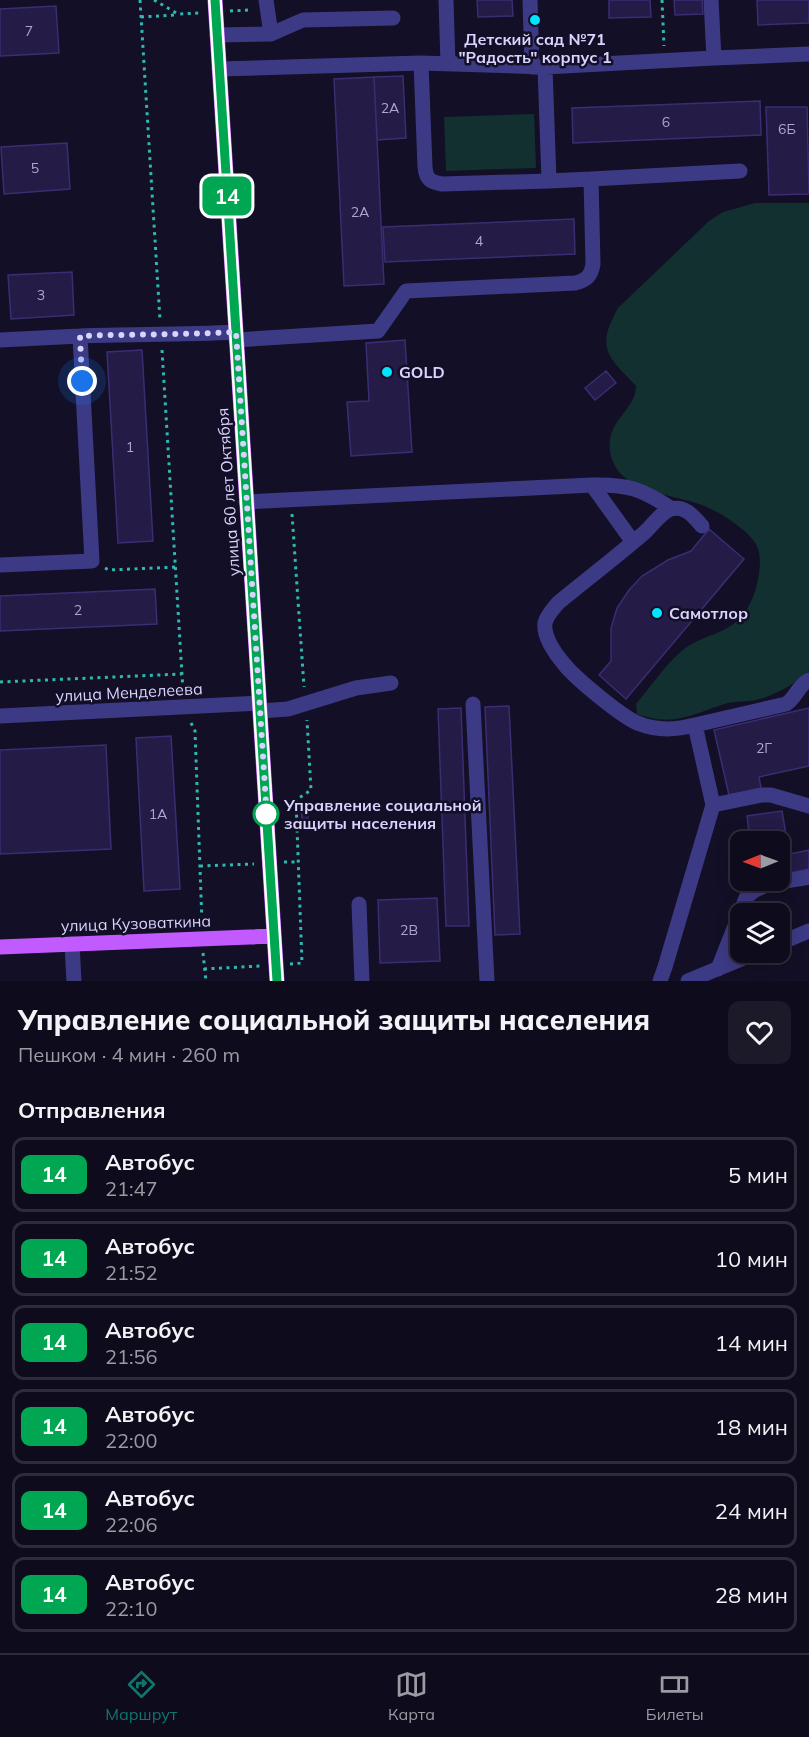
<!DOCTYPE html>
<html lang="ru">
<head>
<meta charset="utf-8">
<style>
	:root { --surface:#0e0b1c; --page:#1c1929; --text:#f1f3f6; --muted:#9b9ba3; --line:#2e2b3b; --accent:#0f766e }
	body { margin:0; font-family:Mulish,sans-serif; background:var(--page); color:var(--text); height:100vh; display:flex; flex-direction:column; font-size:22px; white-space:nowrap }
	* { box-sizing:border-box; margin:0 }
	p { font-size:20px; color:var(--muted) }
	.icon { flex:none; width:33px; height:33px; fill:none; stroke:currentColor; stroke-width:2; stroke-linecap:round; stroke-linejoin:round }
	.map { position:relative; height:981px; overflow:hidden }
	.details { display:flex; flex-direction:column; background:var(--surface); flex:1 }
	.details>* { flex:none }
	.badge { padding:0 12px; border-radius:9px; font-size:21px; line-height:39px }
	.needle { width:39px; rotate:269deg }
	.controls { position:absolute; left:730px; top:831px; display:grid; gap:12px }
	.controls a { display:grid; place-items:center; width:60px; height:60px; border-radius:12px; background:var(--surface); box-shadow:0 3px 15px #0003,0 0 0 2px var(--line); font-size:30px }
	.you { position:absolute; width:30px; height:30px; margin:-15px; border:4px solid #fff; border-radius:50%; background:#1a73e8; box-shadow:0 0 0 9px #1a73e833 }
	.map>.badge { position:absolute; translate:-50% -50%; box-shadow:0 0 0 3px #fff }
	h2 { padding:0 18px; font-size:22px; line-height:54px }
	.round { display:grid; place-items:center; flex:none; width:63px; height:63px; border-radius:12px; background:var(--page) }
	.overview { display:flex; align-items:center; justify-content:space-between; height:102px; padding:0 18px }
	h1 { font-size:28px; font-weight:800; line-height:45px }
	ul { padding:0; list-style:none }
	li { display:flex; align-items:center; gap:18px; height:75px; margin:0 12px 9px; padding:0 6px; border:3px solid var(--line); border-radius:12px }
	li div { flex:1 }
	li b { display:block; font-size:22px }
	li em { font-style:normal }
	li .badge { min-width:66px; font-weight:700; text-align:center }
	.menu { display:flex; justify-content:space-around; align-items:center; height:84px; border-top:2px solid var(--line); background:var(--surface); font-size:16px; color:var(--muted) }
	.menu a { display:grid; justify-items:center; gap:3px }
	.menu .current { color:var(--accent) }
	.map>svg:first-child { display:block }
	.green { fill:#12302f }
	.building { fill:#241b47; stroke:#3b2d73; stroke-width:1.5 }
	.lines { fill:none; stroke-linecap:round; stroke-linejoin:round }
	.path { stroke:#2fb8b0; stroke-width:3; stroke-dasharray:3 4.5; stroke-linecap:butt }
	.minor { stroke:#3d3a85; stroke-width:15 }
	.major { stroke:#c25bff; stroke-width:15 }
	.line-casing { stroke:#fff; stroke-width:14 }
	.line { stroke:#00a651; stroke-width:9 }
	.walk { stroke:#d9d4ff; stroke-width:6; stroke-dasharray:0 10.8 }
	.poi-dot { fill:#00e5ff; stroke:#130f26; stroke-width:2 }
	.stop-dot { fill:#fff; stroke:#00a651; stroke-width:3 }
	.labels { text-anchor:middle; stroke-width:5; stroke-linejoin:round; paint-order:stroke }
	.number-label { font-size:14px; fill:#aca6d1 }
	.poi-label { font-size:16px; font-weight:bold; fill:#d9d4ff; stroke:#130f26; text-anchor:start }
	.street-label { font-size:16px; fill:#d9d4ff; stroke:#130f26 }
	.stop-label { font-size:16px; font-weight:bold; fill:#d9d4ff; stroke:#130f26; text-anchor:start }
</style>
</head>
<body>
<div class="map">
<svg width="809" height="981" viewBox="0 0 809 981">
	<rect width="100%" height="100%" fill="#130f26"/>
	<!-- green -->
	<path class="green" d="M534,114L536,168L446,171L444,117Z
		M755,203H809V671C795,684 774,696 756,700C747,702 737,701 728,703C694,713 674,728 637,714L636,704C649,689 669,660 684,649C702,635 728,634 743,615C752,603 757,588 759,573C762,552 758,542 742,529C729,518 715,510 699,504C668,493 616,492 610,451C606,419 636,411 636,386C608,356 595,349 618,308L709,221L723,212Z"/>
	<!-- building -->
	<path class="building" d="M477,0H512L513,16L478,17Z
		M609,0H650L651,17L609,18Z
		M674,0H702L703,14L675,15Z
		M757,0H809V23L758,25Z
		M56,6L59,53L0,56V9Z
		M403,76L406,138L377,140L374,77Z
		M374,77L384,284L344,286L334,79Z
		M760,101L761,135L573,143L572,108Z
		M766,107H807L809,194L769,195Z
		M67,143L70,189L4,194L1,147Z
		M574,219L575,254L385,262L383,227Z
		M72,272L74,315L11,319L8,275Z
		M405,340L412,452L351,456L347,402L369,401L366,343Z
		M142,350L153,541L118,543L107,352Z
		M606,371L616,383L595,400L585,388Z
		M709,529L744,559L626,699L599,675L611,661V628L617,608L629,590L642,576L668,560L691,551Z
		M155,589L157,624L0,631V596Z
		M509,706L520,934L495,935L485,707Z
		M461,708L469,926H446L438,709Z
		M809,708V766L759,777L761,788L729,795L714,730Z
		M171,736L180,889L144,891L136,738Z
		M106,745L111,849L0,854V750Z
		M301,804H308V819H302Z
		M782,811L788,846L780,847V842H750L747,816Z
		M809,850V869L780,875V856Z
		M437,898L440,961L380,963L378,900Z"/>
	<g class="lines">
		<!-- path -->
		<path class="path" d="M140,0L160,320
			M154,0L178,14L200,13
			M662,0L664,46
			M230,11L250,10
			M141,17L176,15
			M162,350L183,691
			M292,514L304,687
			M105,568L109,570L177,567
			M0,682L182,674
			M191,723L195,731L202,923
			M284,862H297
			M200,866L254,864
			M203,953L206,981
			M290,964L302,963L296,800L311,790L307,720
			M204,969L260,966"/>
		<!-- minor -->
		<path class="minor" d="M266,0L271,34
			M446,0L448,64
			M530,0L532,67
			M217,35L271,34L303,20L393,18
			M714,58L809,54
			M421,63L545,67
			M219,69L421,63L425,167C426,179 430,182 442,184L549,181L545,67L714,58L711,0
			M591,179L740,171
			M0,340L80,336
			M236,340L378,331L406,291L575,283C587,280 591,276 593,264L591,179L549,181
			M592,485C628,484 642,489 672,509
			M246,502L592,485L633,542
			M0,565L92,561L80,336C132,334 183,335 235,332
			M473,704L487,981
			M260,711L288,709L356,688L391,683
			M0,716L259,703
			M695,725L786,704C796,698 798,685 809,680
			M713,805L762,795H771L809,806
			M359,904L362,981
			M780,943L809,931
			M72,944L74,981
			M718,969L746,898C759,882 789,881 809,877
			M660,981L665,967L713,805L695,725C676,730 658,731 640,724C624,719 575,678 564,664C555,654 543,636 545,623C547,615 553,609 558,603C586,580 616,557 644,533C652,526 660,513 671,509C685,505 694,517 702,526
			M688,981L758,952"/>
		<!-- major -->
		<path class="major" d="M215,0L277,981
			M0,947L274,936"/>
	</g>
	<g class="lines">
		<!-- line casing -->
		<g class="line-casing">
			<path id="line" d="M215,0L277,981"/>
		</g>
		<!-- line -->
		<use href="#line" class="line"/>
		<!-- walk -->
		<path class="walk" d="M82,381L80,336C132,334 183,335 236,332L267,819L266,814"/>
	</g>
	<!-- markers -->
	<g class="poi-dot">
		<circle cx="535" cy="20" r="6"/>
		<circle cx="387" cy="372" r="6"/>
		<circle cx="657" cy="613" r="6"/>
	</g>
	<circle class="stop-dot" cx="266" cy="814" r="12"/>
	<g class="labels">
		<!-- number labels -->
		<g class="number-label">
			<text x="29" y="36">7</text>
			<text x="390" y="113">2А</text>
			<text x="666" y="127">6</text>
			<text x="787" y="134">6Б</text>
			<text x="35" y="173">5</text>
			<text x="360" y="217">2А</text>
			<text x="479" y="246">4</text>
			<text x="41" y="300">3</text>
			<text x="130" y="452">1</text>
			<text x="78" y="615">2</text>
			<text x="764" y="753">2Г</text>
			<text x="158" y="819">1А</text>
			<text x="409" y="935">2В</text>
		</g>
		<!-- poi labels -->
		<g class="poi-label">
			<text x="535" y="45" text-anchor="middle">Детский сад №71<tspan x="535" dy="18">"Радость" корпус 1</tspan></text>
			<text x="399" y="378">GOLD</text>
			<text x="669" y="619">Самотлор</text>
		</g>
		<!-- street labels -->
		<g class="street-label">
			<text transform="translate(228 492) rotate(-94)" y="6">улица 60 лет Октября</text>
			<text transform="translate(129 692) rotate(-3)" y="6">улица Менделеева</text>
			<text transform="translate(136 923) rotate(-2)" y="6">улица Кузоваткина</text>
		</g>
		<!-- stop labels -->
		<g class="stop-label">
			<text x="284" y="811">Управление социальной<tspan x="284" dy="18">защиты населения</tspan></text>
		</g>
	</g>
</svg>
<div class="controls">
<a><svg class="needle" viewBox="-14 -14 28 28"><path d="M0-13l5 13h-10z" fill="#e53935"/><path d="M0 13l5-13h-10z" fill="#9b9ba3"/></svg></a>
<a><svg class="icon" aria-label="layers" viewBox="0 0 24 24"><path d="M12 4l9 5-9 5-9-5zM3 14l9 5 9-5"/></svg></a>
</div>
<div class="you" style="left:82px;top:381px"></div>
<b class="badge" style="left:227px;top:196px;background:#00a651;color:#fff">14</b>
</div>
<section class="details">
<div class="overview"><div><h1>Управление социальной защиты населения</h1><p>Пешком · 4 мин · 260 m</p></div><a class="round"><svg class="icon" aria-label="heart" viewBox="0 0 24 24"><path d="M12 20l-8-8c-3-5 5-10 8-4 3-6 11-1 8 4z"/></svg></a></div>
<h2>Отправления</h2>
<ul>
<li><span class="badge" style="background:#00a651;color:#fff">14</span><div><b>Автобус</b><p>21:47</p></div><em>5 мин</em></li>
<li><span class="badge" style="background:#00a651;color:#fff">14</span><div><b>Автобус</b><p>21:52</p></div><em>10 мин</em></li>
<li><span class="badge" style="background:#00a651;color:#fff">14</span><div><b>Автобус</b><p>21:56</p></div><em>14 мин</em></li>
<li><span class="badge" style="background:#00a651;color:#fff">14</span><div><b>Автобус</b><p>22:00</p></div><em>18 мин</em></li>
<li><span class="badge" style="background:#00a651;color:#fff">14</span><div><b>Автобус</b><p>22:06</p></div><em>24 мин</em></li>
<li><span class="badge" style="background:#00a651;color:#fff">14</span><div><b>Автобус</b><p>22:10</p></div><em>28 мин</em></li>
</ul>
</section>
<nav class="menu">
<a class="current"><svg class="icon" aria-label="directions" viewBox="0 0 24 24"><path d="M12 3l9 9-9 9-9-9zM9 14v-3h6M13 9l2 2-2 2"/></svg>Маршрут</a>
<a><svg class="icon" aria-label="map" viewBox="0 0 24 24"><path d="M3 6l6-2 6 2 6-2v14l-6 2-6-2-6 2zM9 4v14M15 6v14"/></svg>Карта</a>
<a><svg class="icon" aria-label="tickets" viewBox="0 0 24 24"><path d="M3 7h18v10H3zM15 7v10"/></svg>Билеты</a>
</nav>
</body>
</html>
